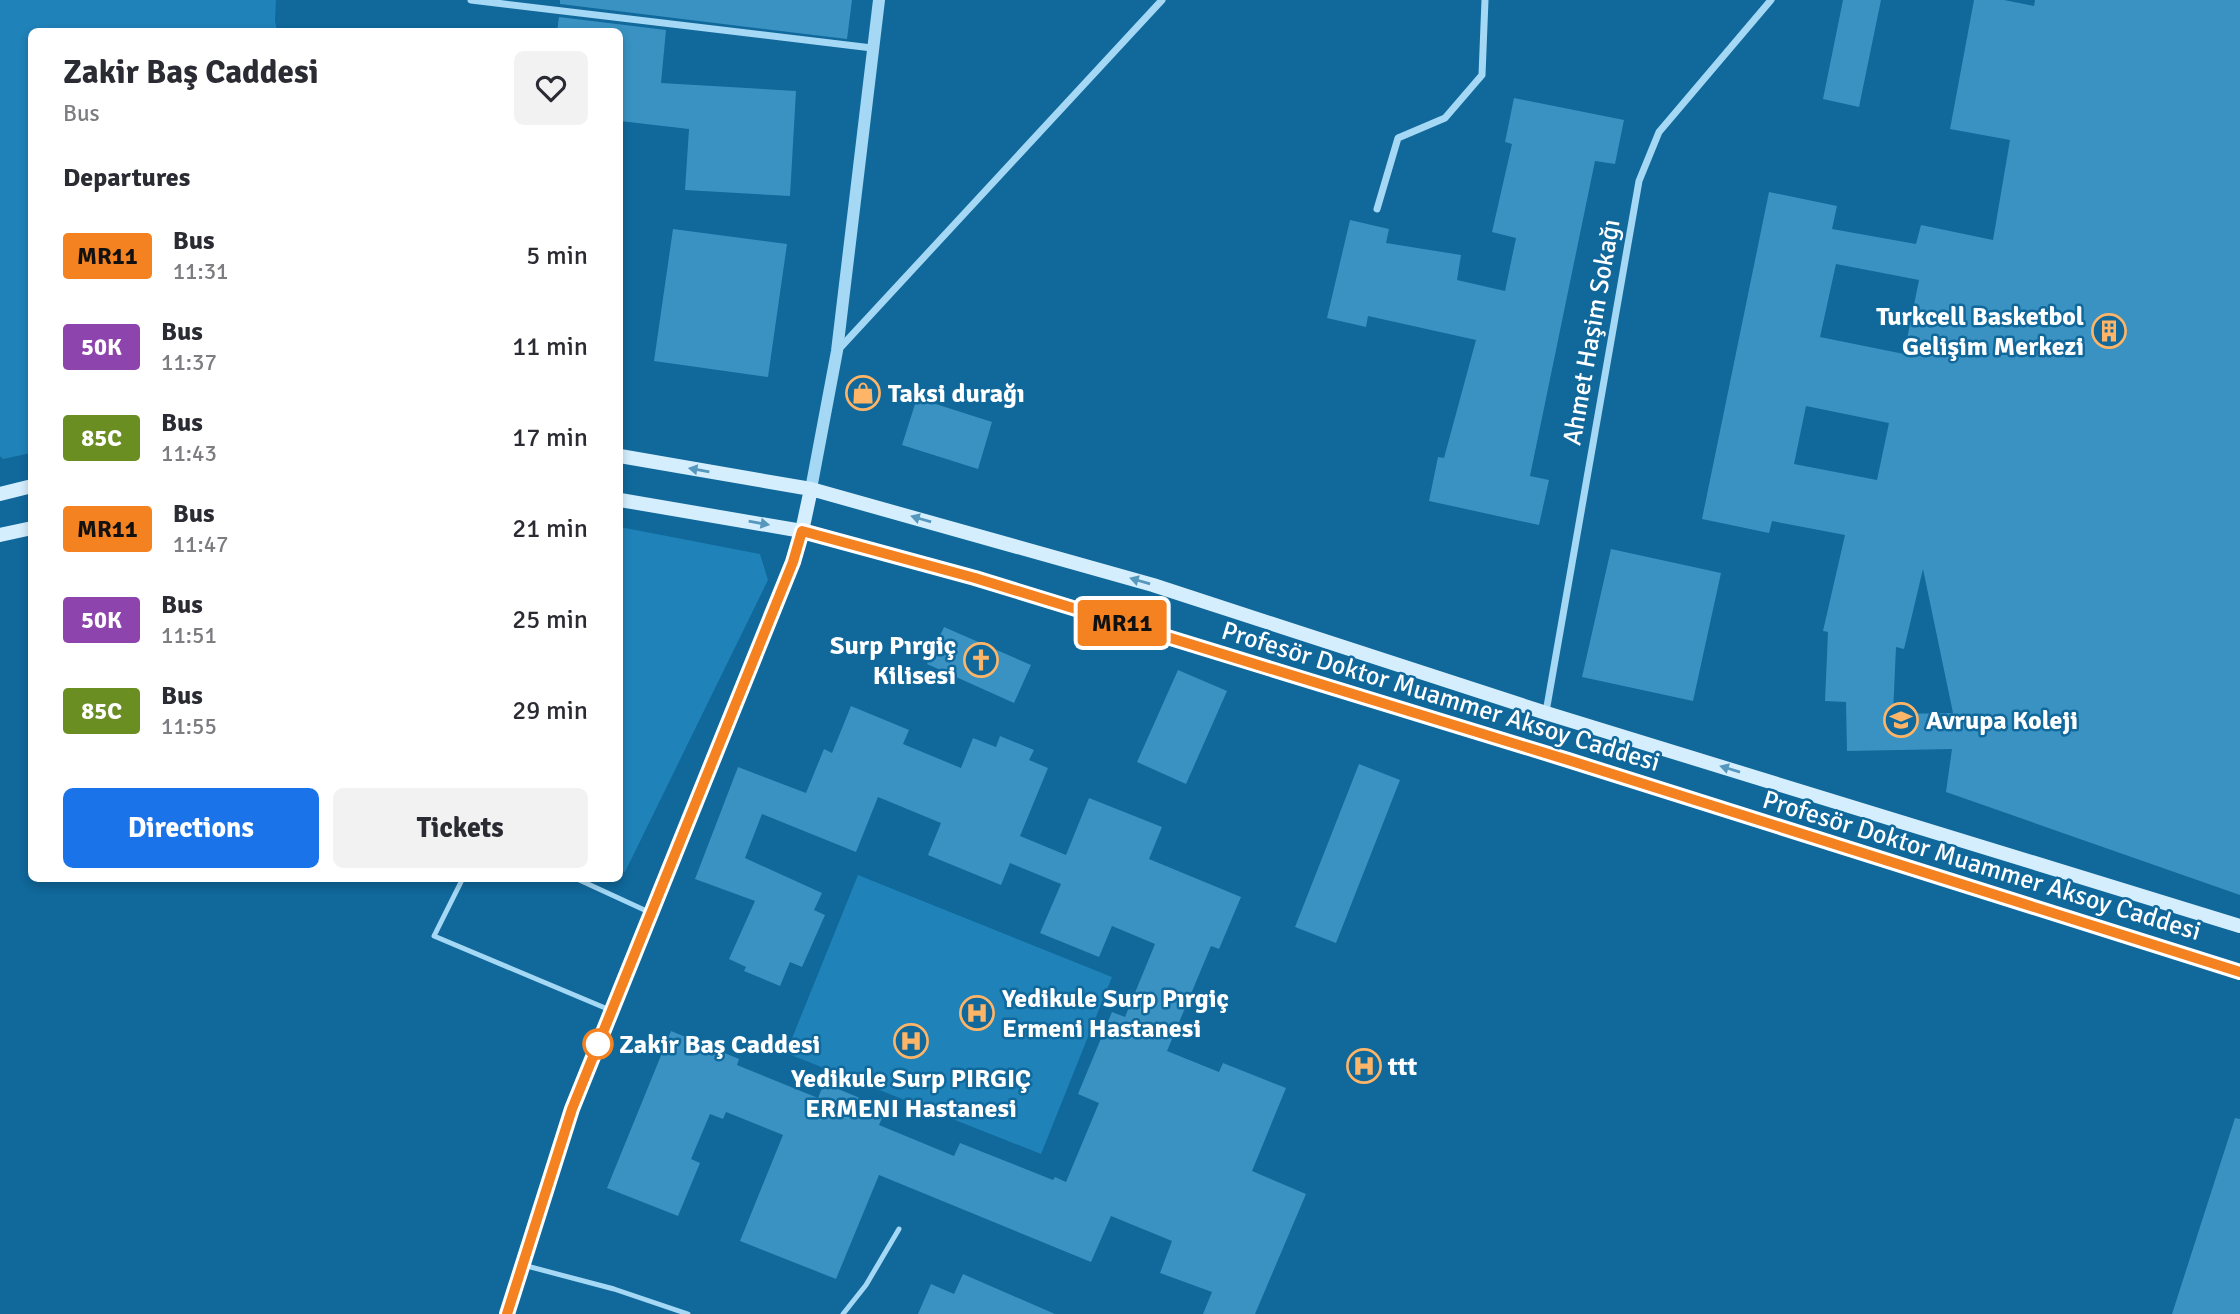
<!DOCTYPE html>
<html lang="en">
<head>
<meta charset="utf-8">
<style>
	:root { --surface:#fff; --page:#f2f2f3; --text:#2b2b33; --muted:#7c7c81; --accent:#1a73e8 }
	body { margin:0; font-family:Signika,sans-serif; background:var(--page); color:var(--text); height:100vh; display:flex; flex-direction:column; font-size:26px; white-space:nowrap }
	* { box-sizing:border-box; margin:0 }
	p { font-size:23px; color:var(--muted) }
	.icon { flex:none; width:38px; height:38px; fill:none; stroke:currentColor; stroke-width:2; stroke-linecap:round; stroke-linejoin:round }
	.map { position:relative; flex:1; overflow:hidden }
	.panel { position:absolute; left:28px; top:28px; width:595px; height:854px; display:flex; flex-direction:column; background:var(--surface); border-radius:10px; box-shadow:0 4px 10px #0003 }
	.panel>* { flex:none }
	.badge { padding:0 14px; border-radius:5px; font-size:24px; line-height:46px }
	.map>.badge { position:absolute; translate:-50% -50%; box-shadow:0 0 0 4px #fff }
	h2 { padding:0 35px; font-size:26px; line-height:63px }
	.round { display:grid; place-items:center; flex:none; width:74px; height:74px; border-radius:10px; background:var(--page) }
	.summary { display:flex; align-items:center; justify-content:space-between; height:119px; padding:0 35px }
	h1 { font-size:33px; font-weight:700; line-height:52px }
	.action { display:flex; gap:14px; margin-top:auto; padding:14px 35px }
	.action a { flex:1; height:80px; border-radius:10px; background:var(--accent); color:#fff; font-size:28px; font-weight:700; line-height:80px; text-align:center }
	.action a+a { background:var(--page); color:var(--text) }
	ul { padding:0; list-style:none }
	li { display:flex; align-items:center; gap:21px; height:91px; padding:0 35px }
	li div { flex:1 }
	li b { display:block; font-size:26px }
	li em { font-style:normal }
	li .badge { min-width:77px; font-weight:700; text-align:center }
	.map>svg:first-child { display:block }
	.green { fill:#1f82b8 }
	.building { fill:#3992c2; fill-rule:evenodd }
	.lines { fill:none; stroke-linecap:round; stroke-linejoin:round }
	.service { stroke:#a4d8f5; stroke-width:5 }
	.minor { stroke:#a4d8f5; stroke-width:7 }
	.tertiary { stroke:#a4d8f5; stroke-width:12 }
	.secondary { stroke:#d4eefd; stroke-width:14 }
	.oneway { fill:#5597bd }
	.line-casing { stroke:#fff; stroke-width:16 }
	.line { stroke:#f58220; stroke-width:10 }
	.stop-dot { fill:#fff; stroke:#f58220; stroke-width:3.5 }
	.labels { text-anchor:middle; stroke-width:5; stroke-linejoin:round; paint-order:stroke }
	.poi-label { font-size:26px; font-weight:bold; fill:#fff; stroke:#10689b; text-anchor:start }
	.street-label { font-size:26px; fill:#fff; stroke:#10689b }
	.stop-label { font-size:26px; font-weight:bold; fill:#fff; stroke:#10689b; text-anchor:start }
</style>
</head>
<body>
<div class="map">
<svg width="2240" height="1314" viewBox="0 0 2240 1314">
	<rect width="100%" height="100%" fill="#10689b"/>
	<!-- green -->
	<path class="green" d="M0,0H276L275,21L277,31L32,32L31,453L3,459L0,456Z
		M620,527L760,554L768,580L625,872L620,870Z
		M858,875L1112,977L1041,1154L786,1053Z"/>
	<!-- building -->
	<path class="building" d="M560,0H852L847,39L560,4Z
		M1843,0H1881L1859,107L1823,99Z
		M1974,0H2004L2034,6L2035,0H2240V895L1946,792L1952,749L1847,751L1846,702L1825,701L1828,632L1823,631L1845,535L1772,521L1769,533L1702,519L1769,192L1837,206L1832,229L1916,244L1921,225L1993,240L2010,140L1950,129ZM1836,264L1919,280L1904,354L1820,337ZM1806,406L1889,423L1877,480L1794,464ZM1923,569L1953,713L1893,714L1896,647L1904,649Z
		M559,17L666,30L661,83L796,91L790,196L685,190L689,129L620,121V32H557Z
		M1514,98L1624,120L1615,164L1595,161L1530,476L1549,480L1539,525L1429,501L1438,457L1444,458L1476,340L1368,316L1366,327L1327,318L1350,220L1389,229L1386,243L1461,255L1457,280L1505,291L1516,238L1492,232L1512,144L1505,142Z
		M673,229L787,244L768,377L654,361Z
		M917,398L992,422L978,469L902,445Z
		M1611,549L1721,573L1693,701L1582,677Z
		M944,627L1031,665L1014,703L927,664Z
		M1178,670L1227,691L1186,784L1137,762Z
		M851,706L909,730L903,744L961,768L973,738L996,747L1000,736L1034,750L1029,760L1048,768L1020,836L1066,855L1089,798L1162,827L1149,859L1241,897L1219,949L1211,946L1167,1051L1219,1072L1223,1063L1286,1088L1252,1171L1306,1194L1255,1314H1203L1212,1292L1160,1273L1172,1241L1111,1216L1091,1262L879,1175L836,1279L740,1241L783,1135L726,1112L723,1119L710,1114L691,1159L700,1163L678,1216L607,1188L671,1031L739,1059L737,1065L818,1098L824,1083L886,1109L879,1125L954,1156L960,1143L1053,1180L1055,1177L1066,1182L1099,1103L1078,1094L1112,1012L1125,1017L1155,944L1112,926L1099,957L1040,933L1061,884L1010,863L1001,885L928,855L941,823L878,797L856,852L762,814L745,858L822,893L814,910L825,915L802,967L790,962L780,986L744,971L746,967L729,959L755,901L695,879L738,767L806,793L824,749L832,753Z
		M1359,764L1400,780L1336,943L1295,927Z
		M2235,1118L2240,1119V1314H2172Z
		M963,1274L1055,1314H918L931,1284L954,1294Z"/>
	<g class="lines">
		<!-- service -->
		<path class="service" d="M463,878L434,936L610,1010
			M575,878L651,913
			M523,1265L614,1289L688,1314
			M843,1314L866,1285L899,1229"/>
		<!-- minor -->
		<path class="minor" d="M471,0L872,48
			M1377,209L1398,138L1445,118L1482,75L1485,0
			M839,349L1162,0
			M1546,712L1639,181L1659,132L1771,0"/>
		<!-- tertiary -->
		<path class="tertiary" d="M811,489L837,351L879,0
			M507,1314L572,1109L793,562L802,531"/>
		<!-- secondary -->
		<path class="secondary" d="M620,456L811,489L1153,585L1546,713L2240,926
			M0,494L32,486
			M620,500L802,531L975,578L1568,760L2240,972
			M802,531L811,489
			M0,535L32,528"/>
	</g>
	<!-- one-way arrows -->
	<defs><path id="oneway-solid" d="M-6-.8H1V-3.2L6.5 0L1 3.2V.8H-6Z" transform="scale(1.75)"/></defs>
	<g class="oneway">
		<use href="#oneway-solid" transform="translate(699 470) rotate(-170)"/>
		<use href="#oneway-solid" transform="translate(921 519) rotate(-164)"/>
		<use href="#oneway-solid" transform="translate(759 523) rotate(10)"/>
		<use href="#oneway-solid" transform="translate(1140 581) rotate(-164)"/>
		<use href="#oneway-solid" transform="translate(1730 769) rotate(-163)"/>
	</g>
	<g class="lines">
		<!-- line casing -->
		<g class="line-casing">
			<path id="line" d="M507,1314L572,1109L793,562L802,531L975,578L1568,760L2240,972"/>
		</g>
		<!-- line -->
		<use href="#line" class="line"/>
	</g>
	<!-- icons -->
	<defs>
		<g id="building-ring" transform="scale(1.75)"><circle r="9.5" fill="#10689b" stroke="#ffb567" stroke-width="1.5"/><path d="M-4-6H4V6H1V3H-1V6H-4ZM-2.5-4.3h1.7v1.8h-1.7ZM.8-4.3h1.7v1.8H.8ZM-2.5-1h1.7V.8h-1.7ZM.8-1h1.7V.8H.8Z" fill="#ffb567"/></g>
		<g id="shop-ring" transform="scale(1.75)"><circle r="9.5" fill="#10689b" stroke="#ffb567" stroke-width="1.5"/><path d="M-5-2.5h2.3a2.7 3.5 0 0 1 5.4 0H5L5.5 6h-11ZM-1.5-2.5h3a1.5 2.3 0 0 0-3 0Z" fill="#ffb567"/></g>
		<g id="church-ring" transform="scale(1.75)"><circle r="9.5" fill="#10689b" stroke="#ffb567" stroke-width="1.5"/><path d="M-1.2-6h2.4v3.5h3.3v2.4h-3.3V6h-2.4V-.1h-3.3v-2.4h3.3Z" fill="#ffb567"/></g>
		<g id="school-ring" transform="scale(1.75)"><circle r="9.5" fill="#10689b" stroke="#ffb567" stroke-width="1.5"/><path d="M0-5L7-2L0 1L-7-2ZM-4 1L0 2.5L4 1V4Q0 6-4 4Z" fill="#ffb567"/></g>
		<g id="hospital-ring" transform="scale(1.75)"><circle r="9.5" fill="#10689b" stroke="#ffb567" stroke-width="1.5"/><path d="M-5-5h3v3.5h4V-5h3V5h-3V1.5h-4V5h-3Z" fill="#ffb567"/></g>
	</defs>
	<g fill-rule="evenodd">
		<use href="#building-ring" x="2109" y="331"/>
		<use href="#shop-ring" x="863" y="393"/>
		<use href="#church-ring" x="981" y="660"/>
		<use href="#school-ring" x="1901" y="720"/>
		<use href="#hospital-ring" x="977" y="1013"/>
		<use href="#hospital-ring" x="911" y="1041"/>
		<use href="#hospital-ring" x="1364" y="1066"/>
	</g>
	<!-- markers -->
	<circle class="stop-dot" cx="598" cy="1044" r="14"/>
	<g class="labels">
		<!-- poi labels -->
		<g class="poi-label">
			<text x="2084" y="325" text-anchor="end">Turkcell Basketbol<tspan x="2084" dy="30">Gelişim Merkezi</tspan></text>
			<text x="888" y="402">Taksi durağı</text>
			<text x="956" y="654" text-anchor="end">Surp Pırgiç<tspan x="956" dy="30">Kilisesi</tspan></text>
			<text x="1926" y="729">Avrupa Koleji</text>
			<text x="1002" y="1007">Yedikule Surp Pırgiç<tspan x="1002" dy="30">Ermeni Hastanesi</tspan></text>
			<text x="1388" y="1075">ttt</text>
			<text x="911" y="1087" text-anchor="middle">Yedikule Surp PIRGIÇ<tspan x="911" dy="30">ERMENI Hastanesi</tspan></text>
		</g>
		<!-- street labels -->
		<g class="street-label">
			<text transform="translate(1591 332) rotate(-80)" y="9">Ahmet Haşim Sokağı</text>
			<text transform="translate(1441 696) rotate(17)" y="9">Profesör Doktor Muammer Aksoy Caddesi</text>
			<text transform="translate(1982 865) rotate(17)" y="9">Profesör Doktor Muammer Aksoy Caddesi</text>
		</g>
		<!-- stop labels -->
		<g class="stop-label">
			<text x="619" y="1053">Zakir Baş Caddesi</text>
		</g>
	</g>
</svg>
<b class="badge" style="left:1122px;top:623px;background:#f58220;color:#111">MR11</b>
<section class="panel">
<div class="summary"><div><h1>Zakir Baş Caddesi</h1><p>Bus</p></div><a class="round"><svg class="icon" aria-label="heart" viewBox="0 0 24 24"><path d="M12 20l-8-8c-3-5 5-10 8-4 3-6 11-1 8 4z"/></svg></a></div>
<h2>Departures</h2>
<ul>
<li><span class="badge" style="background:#f58220;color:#111">MR11</span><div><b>Bus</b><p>11:31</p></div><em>5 min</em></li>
<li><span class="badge" style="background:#8e44ad;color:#fff">50K</span><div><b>Bus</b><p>11:37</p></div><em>11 min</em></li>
<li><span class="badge" style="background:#6b8e23;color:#fff">85C</span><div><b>Bus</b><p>11:43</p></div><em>17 min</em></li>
<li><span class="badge" style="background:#f58220;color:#111">MR11</span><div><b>Bus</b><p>11:47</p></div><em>21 min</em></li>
<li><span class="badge" style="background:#8e44ad;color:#fff">50K</span><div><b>Bus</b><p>11:51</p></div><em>25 min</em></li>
<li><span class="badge" style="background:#6b8e23;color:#fff">85C</span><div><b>Bus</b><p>11:55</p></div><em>29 min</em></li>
</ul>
<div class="action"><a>Directions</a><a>Tickets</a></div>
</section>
</div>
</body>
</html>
